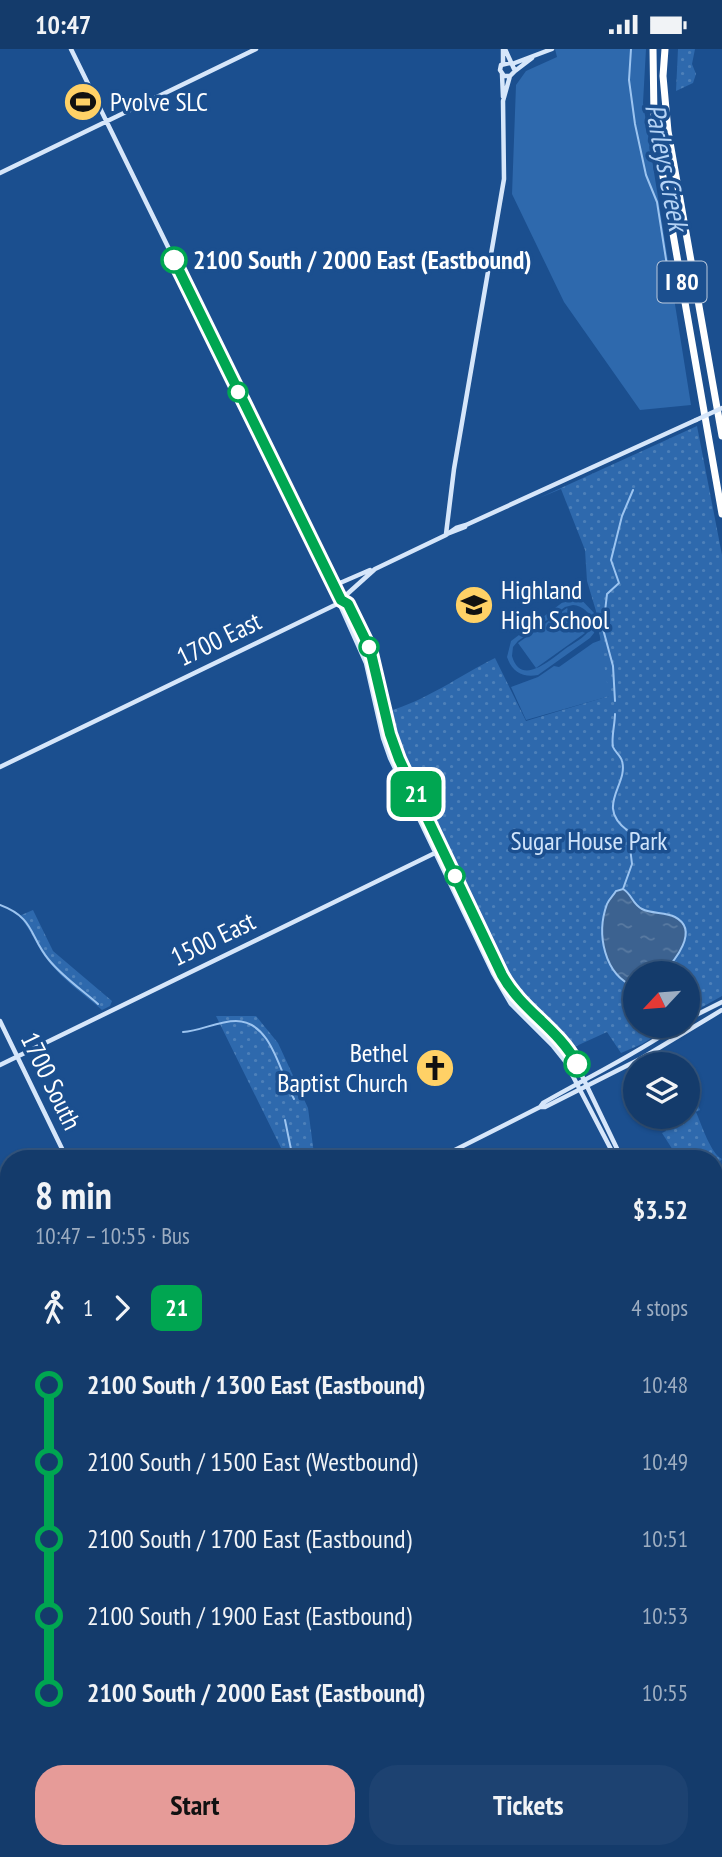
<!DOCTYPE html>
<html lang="en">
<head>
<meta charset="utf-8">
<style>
	:root { --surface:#143b6b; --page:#1d4271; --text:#f1f3f6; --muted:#9dadc1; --line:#33557e; --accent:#e69b98 }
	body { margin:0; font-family:"PT Sans Narrow",sans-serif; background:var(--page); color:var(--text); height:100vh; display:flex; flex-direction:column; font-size:26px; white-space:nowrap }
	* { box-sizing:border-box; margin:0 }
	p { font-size:23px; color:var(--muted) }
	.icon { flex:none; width:38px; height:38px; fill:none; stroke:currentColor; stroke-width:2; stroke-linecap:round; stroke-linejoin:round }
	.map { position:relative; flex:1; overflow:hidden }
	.drawer { position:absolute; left:0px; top:1101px; width:723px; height:709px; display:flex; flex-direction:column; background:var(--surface); border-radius:28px 28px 0 0; box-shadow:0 2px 5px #0004,0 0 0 2px var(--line) }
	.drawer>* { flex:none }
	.badge { padding:0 14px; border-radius:10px; font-size:24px; line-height:46px }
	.needle { width:46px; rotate:244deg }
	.controls { position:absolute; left:623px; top:912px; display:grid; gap:14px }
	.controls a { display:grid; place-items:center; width:77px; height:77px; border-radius:50%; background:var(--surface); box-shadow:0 2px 5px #0004,0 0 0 2px var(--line); font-size:35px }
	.map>.badge { position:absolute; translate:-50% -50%; box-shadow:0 0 0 4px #fff }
	.legs { display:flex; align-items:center; gap:10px; height:77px; padding:0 35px; font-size:23px }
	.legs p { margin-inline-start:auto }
	.summary { display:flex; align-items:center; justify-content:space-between; height:119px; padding:0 35px }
	h1 { font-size:38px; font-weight:700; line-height:52px }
	.action { display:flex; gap:14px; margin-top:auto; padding:14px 35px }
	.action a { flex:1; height:80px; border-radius:28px; background:var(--accent); color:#111; font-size:28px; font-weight:700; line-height:80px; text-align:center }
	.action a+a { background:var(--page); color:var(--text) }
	ul { padding:0 35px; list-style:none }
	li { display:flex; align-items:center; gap:24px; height:77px; font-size:26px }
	li i { display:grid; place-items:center; width:10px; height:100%; margin:0 9px; background:currentColor }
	li i::after { content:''; width:18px; height:18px; margin:-9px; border:5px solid; border-radius:50%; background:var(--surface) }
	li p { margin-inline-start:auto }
	li:first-child i { background:linear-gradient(#0000 50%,currentColor 0) }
	li:last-child i { background:linear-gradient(currentColor 50%,#0000 0) }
	.status { display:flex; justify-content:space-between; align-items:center; height:49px; padding:0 35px; background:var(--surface); direction:ltr }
	.status svg { height:19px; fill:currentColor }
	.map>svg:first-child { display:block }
	.grass { fill:#2e69ad; fill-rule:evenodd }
	.park { fill:url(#park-dots) }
	.water { fill:url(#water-ripples); stroke:#9cc4f0; stroke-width:2 }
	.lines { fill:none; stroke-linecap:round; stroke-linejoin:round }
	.stream { stroke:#9cc4f0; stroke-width:2 }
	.secondary { stroke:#d6e6fa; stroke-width:4.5 }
	.highway { stroke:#fff; stroke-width:7 }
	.secondary-bridge { stroke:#d6e6fa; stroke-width:4.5 }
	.line-1-casing { stroke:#fff; stroke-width:16 }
	.line-1 { stroke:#00a651; stroke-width:10 }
	.stop-1-dot { fill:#fff; stroke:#00a651; stroke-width:3.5 }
	.labels { text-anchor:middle; stroke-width:7; stroke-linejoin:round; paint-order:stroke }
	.shield { fill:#1b4f8f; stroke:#bbcadd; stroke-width:2 }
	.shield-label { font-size:24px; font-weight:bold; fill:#fff }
	.poi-label { font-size:26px; fill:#fff; stroke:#1b4f8f; text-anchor:start }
	.stop-label { font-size:26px; font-weight:bold; fill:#fff; stroke:#1b4f8f; text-anchor:start }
	.street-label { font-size:26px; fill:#fff; stroke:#1b4f8f }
	.park-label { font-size:26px; fill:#cfe3fa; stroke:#1b4f8f }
	.water-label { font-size:28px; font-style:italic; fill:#b5d3f5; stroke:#1b4f8f }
</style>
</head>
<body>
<div class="status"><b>10:47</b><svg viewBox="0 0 49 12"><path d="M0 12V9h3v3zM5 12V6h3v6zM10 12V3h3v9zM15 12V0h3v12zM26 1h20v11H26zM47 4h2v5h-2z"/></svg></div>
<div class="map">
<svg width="722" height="1808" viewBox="0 0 722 1808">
	<defs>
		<pattern id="park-dots" width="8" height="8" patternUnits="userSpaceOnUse" patternTransform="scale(1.75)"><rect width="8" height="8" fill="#2e69ad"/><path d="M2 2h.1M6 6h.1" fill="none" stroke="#4d80b9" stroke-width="1.8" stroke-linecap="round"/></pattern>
		<pattern id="water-ripples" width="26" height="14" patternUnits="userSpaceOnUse" patternTransform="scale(1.75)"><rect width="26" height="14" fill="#3c6290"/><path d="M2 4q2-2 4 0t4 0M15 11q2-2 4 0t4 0" fill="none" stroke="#597aa1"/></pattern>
	</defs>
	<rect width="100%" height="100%" fill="#1b4f8f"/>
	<!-- grass -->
	<path class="grass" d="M555,0H646L643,54L691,356L640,361L564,253L512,145L516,36L526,22L557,8Z
		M575,544L595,565L597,574L594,584L590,589L538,626C523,629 512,623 507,608L511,592ZM573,556C586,557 597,570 588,583C582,590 572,595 565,600C550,611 521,638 512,607L513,598L518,592L565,558Z
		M567,559L585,584L536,619L518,594Z
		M601,591L610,647L526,671L511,638L538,628L554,617L559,618L593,594Z"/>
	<!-- park -->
	<path class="park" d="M678,0H695L692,15L696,25L693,34L676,42Z
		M697,377L722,506V947L688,966V924H635V976L671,977L642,995L621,1004L607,983L572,999C554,977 531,961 513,938L426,761L393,683L389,662C425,652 461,626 495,609L526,672L609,647L596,562L587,532L585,501L561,440L539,449Z
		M33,861L53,902L112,952L110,957L102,961C84,945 64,932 49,913C37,899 32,881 19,867Z
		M216,967H256L278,994L308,1059L314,1105L320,1109H286Z
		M688,1045L692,1056L697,1054L700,1061L696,1063C702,1077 711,1105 722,1110L720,1112L722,1138L717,1141L722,1151V1169L714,1170V1110L678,1109L662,1084L666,1082L659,1068H688Z"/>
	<!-- water -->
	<path class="water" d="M623,840C632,845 632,855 642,860C652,865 665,863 675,868C700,881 675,912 662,924H635V938C604,926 596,885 607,855C609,850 613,847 616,842Z"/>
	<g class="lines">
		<!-- stream -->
		<path class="stream" d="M631,0L629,31L635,75L646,126L657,153L671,242
			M615,652L613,617L603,580L607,545L619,534L611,511L622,467L633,441
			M615,665C615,675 611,689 613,698C615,703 621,707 622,712C629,736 594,757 628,782L632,815L623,840
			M0,856C35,869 29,887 49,911C63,928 82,941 98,955
			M183,983C201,982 217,972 236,972C272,972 280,1025 294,1050
			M285,1071L293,1110"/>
		<!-- secondary -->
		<path class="secondary" d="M71,0L341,551V558L366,614L383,689L390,709L493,924L511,955L553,997L565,1012L616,1110
			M503,0V15
			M505,0L515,22L510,27H504L500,21L501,16L510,14
			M512,15L552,0
			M515,22L532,9
			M502,25L503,48
			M0,124L256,0
			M446,485L454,420L504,130L503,52L510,27
			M447,485L465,478
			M331,529L340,534L370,521
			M341,551L348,555L372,607L390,685L399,710L502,926L520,954L556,986L571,1004L622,1110
			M0,718L335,556L375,520L446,486L456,479L466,476L696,371
			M688,970L722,953
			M0,972L67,1110
			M0,1016L437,803
			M540,1058H545L642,1009L722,961
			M437,1110L540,1058L543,1054C588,1028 635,1006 678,976
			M714,1272L722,1268
			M714,1303L722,1319
			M0,1317L9,1313
			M714,1568L722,1564
			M0,1619L9,1615
			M403,1801L407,1808
			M221,1808L236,1801"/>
		<!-- highway -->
		<path class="highway" d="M653,0L654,68L658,99L722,465
			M665,0L663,27L668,82L722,387"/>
		<!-- secondary-bridge -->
		<path class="secondary-bridge" d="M696,371L722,359"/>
	</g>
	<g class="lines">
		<!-- line-1 casing -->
		<g class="line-1-casing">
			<path id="line-1" d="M174,211L341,551L348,555L370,600L390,685L399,710L502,926C522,962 558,979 577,1015"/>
		</g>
		<!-- line-1 -->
		<use href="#line-1" class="line-1"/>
	</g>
	<!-- icons -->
	<defs>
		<g id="stadium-disc" transform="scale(2.0125)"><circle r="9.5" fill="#ffd166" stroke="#1b4f8f"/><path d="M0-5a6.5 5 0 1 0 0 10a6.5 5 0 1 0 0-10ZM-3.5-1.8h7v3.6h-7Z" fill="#111"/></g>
		<g id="school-disc" transform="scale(2.0125)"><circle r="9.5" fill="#ffd166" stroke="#1b4f8f"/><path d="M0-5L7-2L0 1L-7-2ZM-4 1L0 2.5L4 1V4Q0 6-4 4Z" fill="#111"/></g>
		<g id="church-disc" transform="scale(2.0125)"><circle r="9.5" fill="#ffd166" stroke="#1b4f8f"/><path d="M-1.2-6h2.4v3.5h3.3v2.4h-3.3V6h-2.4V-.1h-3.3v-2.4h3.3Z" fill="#111"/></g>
	</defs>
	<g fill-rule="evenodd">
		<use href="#stadium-disc" x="83" y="53"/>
		<use href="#school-disc" x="474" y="556"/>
		<use href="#church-disc" x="435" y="1019"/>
	</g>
	<!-- markers -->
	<g class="stop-1-dot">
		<circle cx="174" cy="211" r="12"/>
		<circle cx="238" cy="343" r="9"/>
		<circle cx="369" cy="598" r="9"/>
		<circle cx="455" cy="827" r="9"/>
		<circle cx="577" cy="1015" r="12"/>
	</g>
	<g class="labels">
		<!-- shield labels -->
		<rect class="shield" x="657.5" y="212.5" width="49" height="41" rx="5"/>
		<g class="shield-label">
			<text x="682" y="241">I 80</text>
		</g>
		<!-- poi labels -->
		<g class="poi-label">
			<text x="110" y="62">Pvolve SLC</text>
			<text x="501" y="550">Highland<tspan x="501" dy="30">High School</tspan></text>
			<text x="408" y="1013" text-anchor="end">Bethel<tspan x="408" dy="30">Baptist Church</tspan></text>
		</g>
		<!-- stop labels -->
		<g class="stop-label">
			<text x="193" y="220">2100 South / 2000 East (Eastbound)</text>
		</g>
		<!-- street labels -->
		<g class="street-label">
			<text transform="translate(219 590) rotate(-26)" y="9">1700 East</text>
			<text transform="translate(213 890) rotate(-26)" y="9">1500 East</text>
			<text transform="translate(51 1032) rotate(64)" y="9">1700 South</text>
		</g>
		<!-- park labels -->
		<g class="park-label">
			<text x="589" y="801">Sugar House Park</text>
		</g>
		<!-- water labels -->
		<g class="water-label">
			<text transform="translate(667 118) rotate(79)" y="10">Parleys Creek</text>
		</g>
	</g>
</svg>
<div class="controls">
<a><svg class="needle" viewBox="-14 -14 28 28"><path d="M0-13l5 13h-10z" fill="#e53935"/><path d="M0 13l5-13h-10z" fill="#9dadc1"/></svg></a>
<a><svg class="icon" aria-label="layers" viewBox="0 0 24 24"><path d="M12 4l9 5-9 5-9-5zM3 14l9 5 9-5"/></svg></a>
</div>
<b class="badge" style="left:416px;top:745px;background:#00a651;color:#fff">21</b>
<section class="drawer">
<div class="summary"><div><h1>8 min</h1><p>10:47 – 10:55 · Bus</p></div><b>$3.52</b></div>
<div class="legs"><svg class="icon" aria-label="walk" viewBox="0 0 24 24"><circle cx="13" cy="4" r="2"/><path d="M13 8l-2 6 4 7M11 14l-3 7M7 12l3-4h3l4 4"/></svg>1<svg class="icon" aria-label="forward" viewBox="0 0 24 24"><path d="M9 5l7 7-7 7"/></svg><b class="badge" style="background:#00a651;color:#fff">21</b><p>4 stops</p></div>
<ul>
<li><i style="color:#00a651"></i><b>2100 South / 1300 East (Eastbound)</b><p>10:48</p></li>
<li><i style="color:#00a651"></i><span>2100 South / 1500 East (Westbound)</span><p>10:49</p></li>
<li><i style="color:#00a651"></i><span>2100 South / 1700 East (Eastbound)</span><p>10:51</p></li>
<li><i style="color:#00a651"></i><span>2100 South / 1900 East (Eastbound)</span><p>10:53</p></li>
<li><i style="color:#00a651"></i><b>2100 South / 2000 East (Eastbound)</b><p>10:55</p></li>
</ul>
<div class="action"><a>Start</a><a>Tickets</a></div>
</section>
</div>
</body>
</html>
